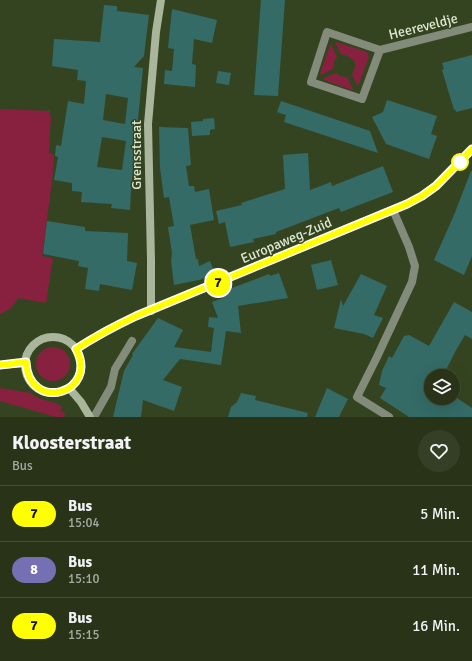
<!DOCTYPE html>
<html lang="de">
<head>
<meta charset="utf-8">
<style>
	:root { --surface:#283318; --page:#343f25; --text:#f1f3f6; --muted:#a5aaa2; --line:#444e37 }
	body { margin:0; font-family:Signika,sans-serif; background:var(--page); color:var(--text); height:100vh; display:flex; flex-direction:column; font-size:15px; white-space:nowrap }
	* { box-sizing:border-box; margin:0 }
	p { font-size:13px; color:var(--muted) }
	.icon { flex:none; width:22px; height:22px; fill:none; stroke:currentColor; stroke-width:2; stroke-linecap:round; stroke-linejoin:round }
	.map { position:relative; height:417px; overflow:hidden }
	.sheet { display:flex; flex-direction:column; background:var(--surface); flex:1 }
	.sheet>* { flex:none }
	.badge { padding:0 8px; border-radius:13px; font-size:14px; line-height:26px }
	.buttons { position:absolute; left:424px; top:369px; display:grid; gap:8px }
	.buttons a { display:grid; place-items:center; width:36px; height:36px; border-radius:50%; background:var(--surface); box-shadow:0 4px 16px #0002,0 0 0 1px var(--line); font-size:20px }
	.map>.badge { position:absolute; translate:-50% -50%; box-shadow:0 0 0 2px #fff }
	.round { display:grid; place-items:center; flex:none; width:42px; height:42px; border-radius:21px; background:var(--page) }
	.summary { display:flex; align-items:center; justify-content:space-between; height:68px; padding:0 12px }
	h1 { font-size:19px; font-weight:800; line-height:30px }
	ul { padding:0; list-style:none }
	li { display:flex; align-items:center; gap:12px; height:56px; padding:0 12px; border-top:1px solid var(--line) }
	li div { flex:1 }
	li b { display:block; font-size:15px }
	li em { font-style:normal }
	li .badge { min-width:44px; font-weight:700; text-align:center }
	.map>svg:first-child { display:block }
	.green { fill:#882140 }
	.building { fill:#346b66; fill-rule:evenodd }
	.lines { fill:none; stroke-linecap:round; stroke-linejoin:round }
	.street { stroke:#838b7a; stroke-width:8 }
	.secondary { stroke:#a9b69b; stroke-width:8 }
	.line-casing { stroke:#fff; stroke-width:9 }
	.line { stroke:#ff0; stroke-width:6 }
	.stop-dot { fill:#fff; stroke:#ff0; stroke-width:2 }
	.labels { text-anchor:middle; stroke-width:3; stroke-linejoin:round; paint-order:stroke }
	.street-label { font-size:14px; fill:#dee7d2; stroke:#354420 }
</style>
</head>
<body>
<div class="map">
<svg width="472" height="417" viewBox="0 0 472 417">
	<rect width="100%" height="100%" fill="#354420"/>
	<!-- green -->
	<path class="green" d="M336,42L367,52L369,57L358,86L357,85L352,75C359,61 354,58 341,54L336,44Z
		M330,45L332,46L337,57L334,62L333,69L321,75L320,74Z
		M336,73L340,76L347,77L353,89L352,90L324,80V78Z
		M0,109L50,111L49,115H51L49,153L54,155L52,182L42,256L53,258L46,303L18,298C14,306 8,311 0,314Z
		M36 364a17 17 0 1 1 34 0a17 17 0 1 1-34 0Z
		M0,388L30,393L38,398L55,403L62,407L60,410L65,414L64,417H56L0,401Z"/>
	<!-- building -->
	<path class="building" d="M261,0H285L278,96L254,95Z
		M104,5L117,6V11L149,15L144,56L134,67L143,68L131,191L130,210L111,208L112,204L81,202L82,192L72,191V183L54,180L58,157L55,156L56,145L61,146L68,101L84,104L86,81L77,80L78,70L52,66L54,39L100,42ZM106,94L128,98L125,124L103,120ZM102,137L126,141L122,170L97,167Z
		M172,9L217,20L212,43L194,39L192,64L196,65L195,87L164,84L165,70L172,71L174,49L168,48Z
		M472,55V108L456,112L455,109L454,110L442,70L444,69L442,63Z
		M218,71L231,73L229,85L216,83Z
		M387,100L437,116L431,134L437,136L429,159L386,144L372,117L383,112Z
		M281,101L370,131L378,153L284,122L286,115L277,112Z
		M214,118L215,129L210,130V135L192,136L191,122L203,121V119Z
		M159,127L188,128L191,165L186,166L189,186H194L195,192L209,189L214,220L190,225L196,259H198L199,266L210,261L215,274L199,280L174,285L171,261L172,253L168,227L174,226L169,197L164,198L160,168Z
		M308,153L310,190L331,182L332,186L383,166L393,192L341,212L339,208L276,232V234L253,239L254,242L230,247L225,222L219,224L216,211L242,205L241,203L285,189L283,155Z
		M471,171H472V256L464,275L434,260L454,215Z
		M47,221L85,227V231L128,233L127,261L137,263L132,290L100,284L99,291L85,289L88,268L78,266L79,261L43,254Z
		M331,260L338,285L317,290L311,265Z
		M279,273L288,298L238,306L241,333L226,331L221,365L180,359L163,380L182,387L174,411L143,400L141,417H113L124,371L133,355L132,354L158,318L183,330L174,347L211,352L214,328L208,327L209,317L218,318L212,302L223,298L221,292L269,274L270,276Z
		M361,274L387,286L374,315L383,318L373,338L364,334L334,328L341,299L343,306Z
		M454,302L472,312V339L465,335L455,352L443,376H431V398H457L472,408V417H409L380,398L386,388L379,385L382,371L389,356L392,358L404,336L409,335L429,346Z
		M327,388L348,399L339,417H315Z
		M241,393L256,396L255,400L308,413L307,417H228L231,407L237,402Z"/>
	<g class="lines">
		<!-- street -->
		<path class="street" d="M380,50L327,32L311,82L362,99L380,50L472,27
			M94,417L111,387L115,369L126,351L132,341
			M389,417L357,397L377,357L412,282L415,266L409,247L393,210"/>
		<!-- secondary -->
		<path class="secondary" d="M151,311V260L148,124L156,32L161,0
			M25 365a28 28 0 1 1 56 0a28 28 0 1 1-56 0Z
			M76,349L109,329L136,316L407,204L422,196L435,186L472,149
			M0,365L26,363
			M69,388L81,402L90,417"/>
	</g>
	<g class="lines">
		<!-- line casing -->
		<g class="line-casing">
			<path id="line" d="M0,365L26,362C28,413 100,394 76,349C96,336 115,326 136,316L407,204L422,196L436,186L472,149"/>
		</g>
		<!-- line -->
		<use href="#line" class="line"/>
	</g>
	<!-- markers -->
	<circle class="stop-dot" cx="460" cy="162" r="8"/>
	<g class="labels">
		<!-- street labels -->
		<g class="street-label">
			<text transform="translate(423 26) rotate(-14)" y="5">Heereveldje</text>
			<text transform="translate(136 155) rotate(-90)" y="5">Grensstraat</text>
			<text transform="translate(286 240) rotate(-23)" y="5">Europaweg-Zuid</text>
		</g>
	</g>
</svg>
<div class="buttons">
<a><svg class="icon" aria-label="layers" viewBox="0 0 24 24"><path d="M12 4l9 5-9 5-9-5zM3 14l9 5 9-5"/></svg></a>
</div>
<b class="badge" style="left:218px;top:283px;background:#ff0;color:#111">7</b>
</div>
<section class="sheet">
<div class="summary"><div><h1>Kloosterstraat</h1><p>Bus</p></div><a class="round"><svg class="icon" aria-label="heart" viewBox="0 0 24 24"><path d="M12 20l-8-8c-3-5 5-10 8-4 3-6 11-1 8 4z"/></svg></a></div>
<ul>
<li><span class="badge" style="background:#ff0;color:#111">7</span><div><b>Bus</b><p>15:04</p></div><em>5 Min.</em></li>
<li><span class="badge" style="background:#7570b3;color:#fff">8</span><div><b>Bus</b><p>15:10</p></div><em>11 Min.</em></li>
<li><span class="badge" style="background:#ff0;color:#111">7</span><div><b>Bus</b><p>15:15</p></div><em>16 Min.</em></li>
</ul>
</section>
</body>
</html>
